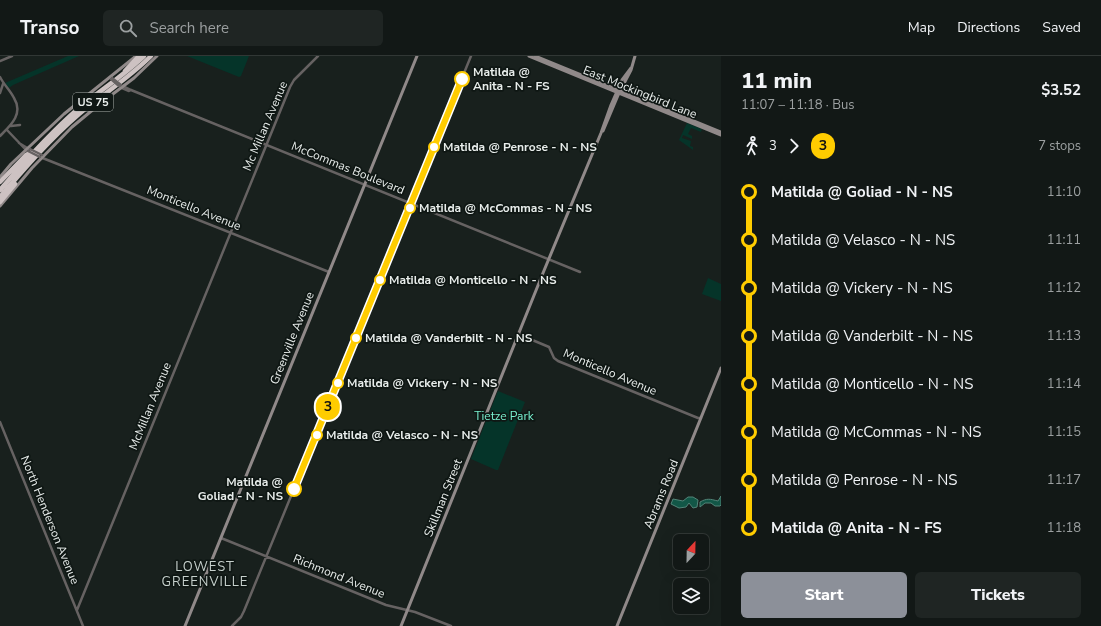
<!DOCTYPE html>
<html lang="en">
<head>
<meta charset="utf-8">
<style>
	:root { --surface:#121816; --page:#1f2523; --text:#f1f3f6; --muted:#9ca0a1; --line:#313735; --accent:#8c9099 }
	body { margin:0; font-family:"Nunito Sans",sans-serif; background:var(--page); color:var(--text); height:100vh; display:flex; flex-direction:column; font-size:15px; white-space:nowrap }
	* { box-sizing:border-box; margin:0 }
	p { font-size:13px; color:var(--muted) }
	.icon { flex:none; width:22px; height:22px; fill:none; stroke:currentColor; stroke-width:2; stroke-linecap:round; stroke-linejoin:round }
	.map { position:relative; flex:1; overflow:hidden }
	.sheet { display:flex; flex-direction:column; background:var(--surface); width:380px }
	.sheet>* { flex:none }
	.badge { padding:0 8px; border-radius:13px; font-size:14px; line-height:26px }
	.needle { width:26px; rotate:22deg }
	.tools { position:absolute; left:673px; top:478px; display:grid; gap:8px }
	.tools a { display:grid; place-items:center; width:36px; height:36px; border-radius:6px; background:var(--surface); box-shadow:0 4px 16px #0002,0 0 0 1px var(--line); font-size:20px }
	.map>.badge { position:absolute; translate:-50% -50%; box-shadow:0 0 0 2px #fff }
	.legs { display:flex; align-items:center; gap:6px; height:44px; padding:0 20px; font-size:13px }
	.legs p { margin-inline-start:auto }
	.overview { display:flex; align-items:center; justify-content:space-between; height:68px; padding:0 20px }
	h1 { font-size:22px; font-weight:800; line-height:30px }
	.primary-button { display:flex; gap:8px; margin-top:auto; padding:8px 20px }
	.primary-button a { flex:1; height:46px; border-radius:6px; background:var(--accent); color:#fff; font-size:16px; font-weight:800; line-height:46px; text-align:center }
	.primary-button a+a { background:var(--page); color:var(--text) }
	ul { padding:0 20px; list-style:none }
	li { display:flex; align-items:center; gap:14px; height:48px; font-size:15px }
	li i { display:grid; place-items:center; width:6px; height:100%; margin:0 5px; background:currentColor }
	li i::after { content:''; width:10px; height:10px; margin:-5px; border:3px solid; border-radius:50%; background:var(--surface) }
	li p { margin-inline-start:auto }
	li:first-child i { background:linear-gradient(#0000 50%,currentColor 0) }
	li:last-child i { background:linear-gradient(currentColor 50%,#0000 0) }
	header { display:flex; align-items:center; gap:24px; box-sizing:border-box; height:56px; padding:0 20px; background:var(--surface); border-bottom:1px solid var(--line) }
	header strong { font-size:19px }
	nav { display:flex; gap:22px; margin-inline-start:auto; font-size:14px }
	.search { width:280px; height:36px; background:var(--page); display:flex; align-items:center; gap:10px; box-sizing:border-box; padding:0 14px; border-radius:6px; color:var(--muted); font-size:15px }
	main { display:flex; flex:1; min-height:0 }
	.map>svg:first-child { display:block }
	.green { fill:#053429 }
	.water { fill:#125747; stroke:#528478 }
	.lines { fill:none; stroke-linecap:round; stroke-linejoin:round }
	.tertiary { stroke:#666262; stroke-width:2.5 }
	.secondary { stroke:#908989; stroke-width:3 }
	.motorway { stroke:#cdc2c2; stroke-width:4.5 }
	.tertiary-bridge { stroke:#666262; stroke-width:2.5 }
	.line-1-casing { stroke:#fff; stroke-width:9 }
	.line-1 { stroke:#fc0; stroke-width:6 }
	.stop-1-dot { fill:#fff; stroke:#fc0; stroke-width:2 }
	.labels { text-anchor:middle; stroke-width:3.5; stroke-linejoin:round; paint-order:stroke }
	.shield { fill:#0f1714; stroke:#a7adaa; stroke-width:1 }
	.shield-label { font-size:11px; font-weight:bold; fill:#e8edeb }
	.stop-label { font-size:12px; font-weight:bold; fill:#e8edeb; stroke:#0f1714; text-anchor:start }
	.street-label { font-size:12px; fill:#e8edeb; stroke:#0f1714 }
	.park-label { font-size:12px; fill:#79f1d0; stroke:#0f1714 }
	.neighbourhood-label { font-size:13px; letter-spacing:1px; fill:#c6d0cc; stroke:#0f1714 }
</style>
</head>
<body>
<header>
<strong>Transo</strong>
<div class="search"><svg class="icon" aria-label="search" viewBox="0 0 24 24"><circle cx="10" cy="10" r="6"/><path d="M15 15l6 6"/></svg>Search here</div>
<nav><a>Map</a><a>Directions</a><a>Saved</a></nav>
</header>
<main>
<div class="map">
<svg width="721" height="570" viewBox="0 0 721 570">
	<rect width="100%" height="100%" fill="#18201d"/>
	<!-- green -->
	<path class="green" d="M68,0H79L13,29L9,32L5,27Z
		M187,0H249L241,20L239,21Z
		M687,67L702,73L701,76L691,72L688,78L692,80V83L683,79L682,82L691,85L690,90L693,91V94L679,84Z
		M708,222L721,228V245L702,238Z
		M498,335L525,346L498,414H496L471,403Z"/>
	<!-- water -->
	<path class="water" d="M721,440V449L720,450H715L711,447H705L700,451V446C707,442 710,443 718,445Z
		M688,441H693L698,444L697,451L693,452L689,447L686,451L679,452L671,448L673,443L683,445Z"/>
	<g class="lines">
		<!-- tertiary -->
		<path class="tertiary" d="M0,5L12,0
			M0,21C4,29 10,34 14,42C24,58 10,70 0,80
			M123,30L131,34L580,216
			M122,32L129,35L131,34
			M0,37L3,28
			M11,70L20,69
			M7,74L27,95
			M19,87L29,93
			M40,101L329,216
			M518,278L549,291L554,302L558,305L698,362H701
			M0,366L83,570
			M221,482L386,549L415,556L451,570
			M77,554L290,31L294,24L318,0
			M232,570L241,561L244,555L471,0"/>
		<!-- secondary -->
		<path class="secondary" d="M529,0L721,79
			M535,0L721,76
			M603,75L619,37L631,14L635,0
			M0,121L11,108L64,58L136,0
			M0,150L32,112L72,71L101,47L134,22L157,0
			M185,570L417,0
			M401,570L543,217L601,77L611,49L622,24L631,12
			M617,570L721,312"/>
		<!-- motorway -->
		<path class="motorway" d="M125,15L139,0
			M0,126L26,99L32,96
			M0,134C25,105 50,77 79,52C101,34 124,19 144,0
			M0,141C25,112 50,83 79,58C102,39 129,22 151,0
			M0,146L15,128"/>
		<!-- tertiary-bridge -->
		<path class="tertiary-bridge" d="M112,22L121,29
			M111,23L119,30
			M30,93L42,99
			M28,95L40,101"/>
	</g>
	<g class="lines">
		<!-- line-1 casing -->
		<g class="line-1-casing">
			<path id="line-1" d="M294,433L462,23"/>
		</g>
		<!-- line-1 -->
		<use href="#line-1" class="line-1"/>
	</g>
	<!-- markers -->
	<g class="stop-1-dot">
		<circle cx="462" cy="23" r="7"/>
		<circle cx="434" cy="91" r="5"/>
		<circle cx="410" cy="152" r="5"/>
		<circle cx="380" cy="224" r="5"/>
		<circle cx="356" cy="282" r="5"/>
		<circle cx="338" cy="327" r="5"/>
		<circle cx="317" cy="379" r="5"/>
		<circle cx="294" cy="433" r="7"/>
	</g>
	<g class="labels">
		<!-- shield labels -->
		<rect class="shield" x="73" y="37" width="40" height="18" rx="3"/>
		<g class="shield-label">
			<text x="93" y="50">US 75</text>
		</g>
		<!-- stop labels -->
		<g class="stop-label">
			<text x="473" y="20">Matilda @<tspan x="473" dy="14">Anita - N - FS</tspan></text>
			<text x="443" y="95">Matilda @ Penrose - N - NS</text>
			<text x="419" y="156">Matilda @ McCommas - N - NS</text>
			<text x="389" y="228">Matilda @ Monticello - N - NS</text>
			<text x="365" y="286">Matilda @ Vanderbilt - N - NS</text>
			<text x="347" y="331">Matilda @ Vickery - N - NS</text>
			<text x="326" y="383">Matilda @ Velasco - N - NS</text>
			<text x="283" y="430" text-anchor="end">Matilda @<tspan x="283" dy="14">Goliad - N - NS</tspan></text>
		</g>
		<!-- street labels -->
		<g class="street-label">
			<text transform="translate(640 36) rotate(22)" y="4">East Mockingbird Lane</text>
			<text transform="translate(265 70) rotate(-67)" y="4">Mc Millan Avenue</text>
			<text transform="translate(348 112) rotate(22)" y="4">McCommas Boulevard</text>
			<text transform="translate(194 152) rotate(22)" y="4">Monticello Avenue</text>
			<text transform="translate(292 282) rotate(-68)" y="4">Greenville Avenue</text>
			<text transform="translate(610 316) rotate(23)" y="4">Monticello Avenue</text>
			<text transform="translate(150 350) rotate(-68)" y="4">McMillan Avenue</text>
			<text transform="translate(661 438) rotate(-68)" y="4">Abrams Road</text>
			<text transform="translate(443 442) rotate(-68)" y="4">Skillman Street</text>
			<text transform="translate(50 464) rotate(68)" y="4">North Henderson Avenue</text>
			<text transform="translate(339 520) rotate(22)" y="4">Richmond Avenue</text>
		</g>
		<!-- park labels -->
		<g class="park-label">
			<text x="504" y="364">Tietze Park</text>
		</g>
		<!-- neighbourhood labels -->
		<g class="neighbourhood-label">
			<text x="205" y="515">LOWEST<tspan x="205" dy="15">GREENVILLE</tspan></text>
		</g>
	</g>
</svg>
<div class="tools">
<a><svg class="needle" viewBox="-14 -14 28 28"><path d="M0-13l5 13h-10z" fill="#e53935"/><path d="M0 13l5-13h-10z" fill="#9ca0a1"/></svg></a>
<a><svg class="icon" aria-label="layers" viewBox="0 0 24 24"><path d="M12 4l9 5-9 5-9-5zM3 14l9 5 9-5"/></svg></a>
</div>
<b class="badge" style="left:328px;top:351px;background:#fc0;color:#111">3</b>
</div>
<section class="sheet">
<div class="overview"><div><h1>11 min</h1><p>11:07 – 11:18 · Bus</p></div><b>$3.52</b></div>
<div class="legs"><svg class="icon" aria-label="walk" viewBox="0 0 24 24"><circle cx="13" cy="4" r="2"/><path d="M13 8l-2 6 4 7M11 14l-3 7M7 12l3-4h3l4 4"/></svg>3<svg class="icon" aria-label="forward" viewBox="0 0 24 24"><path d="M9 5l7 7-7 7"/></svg><b class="badge" style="background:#fc0;color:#111">3</b><p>7 stops</p></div>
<ul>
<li><i style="color:#fc0"></i><b>Matilda @ Goliad - N - NS</b><p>11:10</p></li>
<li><i style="color:#fc0"></i><span>Matilda @ Velasco - N - NS</span><p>11:11</p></li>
<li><i style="color:#fc0"></i><span>Matilda @ Vickery - N - NS</span><p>11:12</p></li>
<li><i style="color:#fc0"></i><span>Matilda @ Vanderbilt - N - NS</span><p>11:13</p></li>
<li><i style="color:#fc0"></i><span>Matilda @ Monticello - N - NS</span><p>11:14</p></li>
<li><i style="color:#fc0"></i><span>Matilda @ McCommas - N - NS</span><p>11:15</p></li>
<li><i style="color:#fc0"></i><span>Matilda @ Penrose - N - NS</span><p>11:17</p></li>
<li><i style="color:#fc0"></i><b>Matilda @ Anita - N - FS</b><p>11:18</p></li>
</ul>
<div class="primary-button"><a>Start</a><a>Tickets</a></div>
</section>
</main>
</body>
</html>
